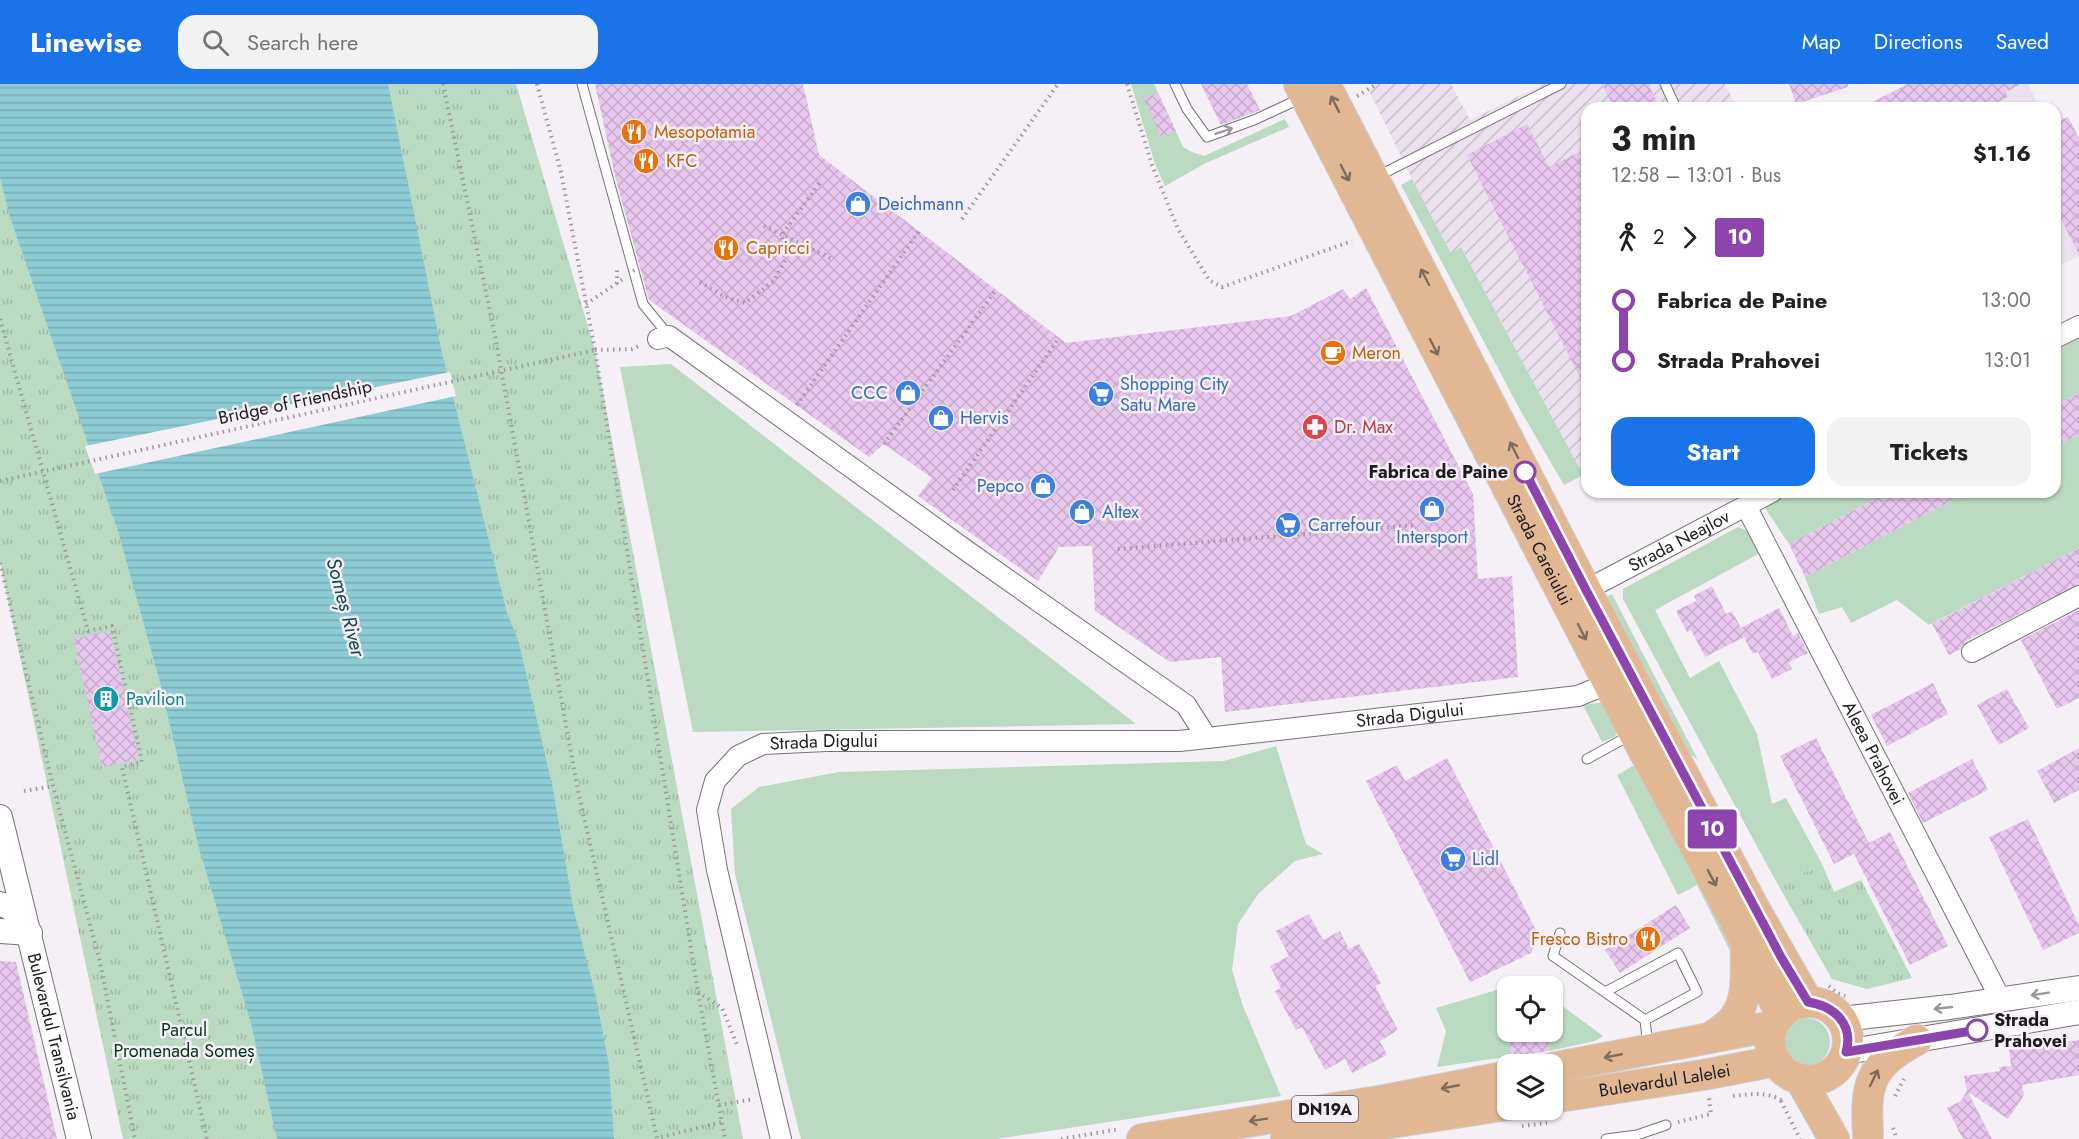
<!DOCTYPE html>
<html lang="en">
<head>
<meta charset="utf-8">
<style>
	:root { --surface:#fff; --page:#f2f2f2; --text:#202124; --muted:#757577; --accent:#1a73e8 }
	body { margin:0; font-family:Jost,sans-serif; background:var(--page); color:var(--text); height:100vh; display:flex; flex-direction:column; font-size:22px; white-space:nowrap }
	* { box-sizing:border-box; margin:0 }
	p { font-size:20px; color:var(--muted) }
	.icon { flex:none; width:33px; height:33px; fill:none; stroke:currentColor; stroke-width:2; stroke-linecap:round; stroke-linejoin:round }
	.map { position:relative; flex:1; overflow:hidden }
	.sheet { position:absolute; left:1581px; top:18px; width:480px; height:396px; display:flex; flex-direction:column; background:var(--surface); border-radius:18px; box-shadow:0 2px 4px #0004 }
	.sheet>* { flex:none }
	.badge { padding:0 12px; border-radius:4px; font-size:21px; line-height:39px }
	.controls { position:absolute; left:1497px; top:892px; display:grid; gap:12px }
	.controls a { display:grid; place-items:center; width:66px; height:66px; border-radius:12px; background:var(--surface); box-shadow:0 2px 4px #0004; font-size:30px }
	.map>.badge { position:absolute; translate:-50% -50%; box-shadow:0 0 0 3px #fff }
	.legs { display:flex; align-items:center; gap:9px; height:66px; padding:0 30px; font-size:20px }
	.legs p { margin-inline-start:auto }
	.overview { display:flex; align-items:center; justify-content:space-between; height:102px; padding:0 30px }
	h1 { font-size:33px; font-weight:700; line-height:45px }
	.button { display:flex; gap:12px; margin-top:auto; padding:12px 30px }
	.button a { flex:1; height:69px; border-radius:18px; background:var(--accent); color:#fff; font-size:24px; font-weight:700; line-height:69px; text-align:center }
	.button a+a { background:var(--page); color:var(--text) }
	ul { padding:0 30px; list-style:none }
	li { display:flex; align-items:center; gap:21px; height:60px; font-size:22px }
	li i { display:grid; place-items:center; width:9px; height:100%; margin:0 8px; background:currentColor }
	li i::after { content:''; width:15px; height:15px; margin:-8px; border:4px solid; border-radius:50%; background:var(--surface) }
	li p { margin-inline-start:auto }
	li:first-child i { background:linear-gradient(#0000 50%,currentColor 0) }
	li:last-child i { background:linear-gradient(currentColor 50%,#0000 0) }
	header { display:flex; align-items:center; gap:36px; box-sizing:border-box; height:84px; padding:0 30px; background:var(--accent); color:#fff }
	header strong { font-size:28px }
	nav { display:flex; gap:33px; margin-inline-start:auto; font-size:21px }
	.search { width:420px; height:54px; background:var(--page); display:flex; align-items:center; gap:15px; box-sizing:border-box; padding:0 21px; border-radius:18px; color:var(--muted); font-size:22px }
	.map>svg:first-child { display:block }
	.industrial { fill:url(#industrial-furrows) }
	.built { fill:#ebe0ed }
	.grass { fill:#badac2 }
	.park { fill:url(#park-tufts) }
	.water { fill:url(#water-rules) }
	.pier { fill:#f5eff6 }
	.building { fill:url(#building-cross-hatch) }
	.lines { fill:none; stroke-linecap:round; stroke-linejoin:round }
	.service-casing { stroke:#777278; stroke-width:11 }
	.minor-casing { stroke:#777278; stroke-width:22 }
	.tertiary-casing { stroke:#777278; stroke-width:26 }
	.primary-casing { stroke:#cdcdce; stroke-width:32 }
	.path { stroke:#9e999f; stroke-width:4; stroke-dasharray:1.5 4.5; stroke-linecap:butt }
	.service { stroke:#fff; stroke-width:9 }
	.minor { stroke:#fff; stroke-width:20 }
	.tertiary { stroke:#fff; stroke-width:24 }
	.primary { stroke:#e2b894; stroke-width:30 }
	.path-bridge { stroke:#9e999f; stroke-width:4; stroke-dasharray:1.5 4.5; stroke-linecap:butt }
	.oneway { stroke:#806a59 }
	.oneway2 { stroke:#99989a }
	.line-1-casing { stroke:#fff; stroke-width:14 }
	.line-1 { stroke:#8e44ad; stroke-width:9 }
	.stop-1-dot { fill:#fff; stroke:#8e44ad; stroke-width:3 }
	.labels { text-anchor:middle; stroke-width:5; stroke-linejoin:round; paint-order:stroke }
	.shield { fill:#f5eff6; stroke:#5e5b5f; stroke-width:1.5 }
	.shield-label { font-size:16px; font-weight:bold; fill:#1d1b1e }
	.food-label { font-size:18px; fill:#c56008; stroke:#f5eff6; text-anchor:start }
	.shop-label { font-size:18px; fill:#366cbe; stroke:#f5eff6; text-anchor:start }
	.street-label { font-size:18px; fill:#1d1b1e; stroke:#f5eff6 }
	.health-label { font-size:18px; fill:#be3a42; stroke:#f5eff6; text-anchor:start }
	.stop-label { font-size:18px; font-weight:bold; fill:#1d1b1e; stroke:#f5eff6; text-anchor:end }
	.culture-label { font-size:18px; fill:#0d838f; stroke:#f5eff6; text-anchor:start }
	.park-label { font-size:18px; fill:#01371a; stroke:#f5eff6 }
	.water-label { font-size:20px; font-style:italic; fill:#104750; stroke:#f5eff6 }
</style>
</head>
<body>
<header>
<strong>Linewise</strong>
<div class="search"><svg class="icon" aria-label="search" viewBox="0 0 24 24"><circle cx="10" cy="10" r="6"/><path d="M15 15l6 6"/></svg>Search here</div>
<nav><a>Map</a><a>Directions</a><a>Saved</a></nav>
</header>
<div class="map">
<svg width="2079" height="1055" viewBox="0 0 2079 1055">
	<defs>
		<pattern id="industrial-furrows" width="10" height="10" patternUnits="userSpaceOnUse" patternTransform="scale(1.5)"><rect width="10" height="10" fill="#ebe0ed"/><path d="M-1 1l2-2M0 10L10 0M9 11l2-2" fill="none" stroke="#c9c0cb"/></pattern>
		<pattern id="park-tufts" width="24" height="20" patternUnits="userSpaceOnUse" patternTransform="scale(1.5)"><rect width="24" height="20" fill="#badac2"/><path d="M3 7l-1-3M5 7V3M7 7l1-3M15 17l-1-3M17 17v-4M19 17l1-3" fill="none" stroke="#9fbaa6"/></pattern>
		<pattern id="water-rules" width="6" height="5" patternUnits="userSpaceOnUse" patternTransform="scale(1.5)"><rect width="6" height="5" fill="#8dcbd5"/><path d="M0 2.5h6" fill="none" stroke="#79aeb6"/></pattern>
		<pattern id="building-cross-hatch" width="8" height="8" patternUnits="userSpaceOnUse" patternTransform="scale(1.5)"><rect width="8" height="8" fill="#e8c7ee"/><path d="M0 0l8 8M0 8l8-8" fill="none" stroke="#c7aacc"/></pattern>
	</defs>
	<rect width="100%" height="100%" fill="#f5eff6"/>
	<!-- industrial -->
	<path class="industrial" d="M1377,0H1451L1470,36L1543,0H1725L1737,24H1587V388L1583,391L1461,163L1452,170L1412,95L1368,5Z"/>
	<!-- built -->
	<path class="built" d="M1907,0H2028L2040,24H1859Z
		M2059,23L2079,63V172L2055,184V25Z"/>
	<!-- grass -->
	<path class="grass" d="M1131,0H1154L1183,63L1192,68L1204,72L1285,35L1289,43L1206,79L1165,102L1155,80Z
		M1412,95L1451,169L1461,163L1583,391L1564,401L1519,324L1401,101Z
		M2079,253V309L2055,322V264Z
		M671,280L1136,640L693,648L620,283Z
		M2079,350V464L1929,541L1897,516L1851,539L1842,523L1819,530L1805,493L1968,408H2055V363Z
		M1787,408H1889L1789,460L1763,421Z
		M1738,443L1751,448L1760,469L1655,526L1690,594L1719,577L1757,650L1772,720L1786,714L1822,780L1778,801L1623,515V505Z
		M1612,510L1698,676L1685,666L1599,517Z
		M1606,618L1618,644L1615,653L1602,658L1583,621Z
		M1276,662L1306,760L1323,770L1295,777L1259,809L1238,840L1232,886L1243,922L1281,1012L996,1055H801L735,790L731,725L759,703L839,688L1224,677Z
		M1638,679L1743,868L1733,873L1697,801L1678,811L1617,691Z
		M1507,903L1508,948H1519L1507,949L1512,972L1437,983L1446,947L1436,924Z
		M1553,915L1603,952L1595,957L1549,967L1548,948H1552Z
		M1782 958a24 24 0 1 1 48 0a24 24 0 1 1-48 0Z"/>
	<!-- park -->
	<path class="park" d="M0,0H516L595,266L743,1055H123L0,479Z
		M1822,780L1834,808L1861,796L1912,894L1867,905L1832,895L1778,801Z"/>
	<!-- water -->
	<path class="water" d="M0,0H388L442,269L507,529L519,559L553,705L573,823L596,913L609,981L614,1055H277L251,939L198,761L160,598L118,447L10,133L0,93Z"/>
	<!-- pier -->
	<path class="pier" d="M450,288L456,312L95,390L85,362Z"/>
	<!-- building -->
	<path class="building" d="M595,0H803L819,71L1066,259L1291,232L1343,205L1350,215L1366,204L1473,410L1478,495L1512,492L1518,593L1225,628L1221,573L1170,578L1095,527L1092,462L1059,463L1038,497L918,412L932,394L884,360L869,373L649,216L615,92Z
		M1201,0H1247L1260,26L1221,41Z
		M1602,0H1648L1660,24H1614Z
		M1789,0H1848V3L1796,20Z
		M1908,0H2021L2006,8L2008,13L1991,22L1988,17L1974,24H1862Z
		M1158,9L1176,47L1161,53L1144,14Z
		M2068,33L2079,54V171L2055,123V39Z
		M1527,40L1549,83L1587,64V307L1467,71Z
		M2079,309V350L2055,363V322Z
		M1889,408H1968L1805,493L1789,460Z
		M2079,464V500L1966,557L1961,565L1949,571L1932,540Z
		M1712,502L1726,530L1732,527L1741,544L1779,524L1793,552L1798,549L1808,569L1789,578L1792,585L1772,595L1758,568L1753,570L1744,553L1705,573L1691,546L1687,548L1676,527L1696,517L1694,512Z
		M2079,526V614L2057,625L2021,556Z
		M110,547L139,675L102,683L74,555Z
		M1933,599L1948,630L1887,662L1871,631Z
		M2007,605L2029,644L1999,661L1977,621Z
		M1816,654L1869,759L1890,748L1948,862L1910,881L1854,770L1834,780L1780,672Z
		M2079,664V706L2054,719L2037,687Z
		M1447,674L1539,852L1531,869L1470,898L1366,697L1397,681L1405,697Z
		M1972,675L1988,706L1923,739L1908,709Z
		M2028,735L2079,841V849L2043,866L1989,753Z
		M1676,821L1690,844L1620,889L1605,866Z
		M1309,830L1323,856L1340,847L1349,865L1359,860L1381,899L1375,902L1398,946L1380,957L1387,971L1352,989L1345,975L1325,986L1302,943L1296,946L1275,907L1281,904L1270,882L1289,872L1276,847Z
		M0,877L16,878L57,1055H0Z
		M1519,948H1548L1549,967L1512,972L1507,949Z
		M2079,956V991L2022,1001L2024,1011L2008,1035L1968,1008L1992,1055H1963L1947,1024L1961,1017L1967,1007L1964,992L2000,987L1999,983L2011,982L2009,966Z"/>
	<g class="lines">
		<!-- service casing -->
		<g class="service-casing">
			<path id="service" d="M582,0L643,220L669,252
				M1175,0L1187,25L1207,53L1254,36L1295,17L1303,18
				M1665,0L1676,24
				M1376,93L1561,0
				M1587,675L1629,652
				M1560,849L1553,872L1645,936L1648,962
				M1605,908L1678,869L1697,908L1645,936
				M1606,1055L1637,1051L1666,1041"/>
		</g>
		<!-- minor casing -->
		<g class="minor-casing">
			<g id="minor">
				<path d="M2055,254L2079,242"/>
				<path id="s1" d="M658,255L669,252L967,467L1186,621L1207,654L1578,612L1609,599"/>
				<path id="s2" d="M1746,422L2001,916"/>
				<path id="s3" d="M1586,506L1772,408"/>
				<path d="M1972,568L2079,512"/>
				<path id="s4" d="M781,1055L717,786L707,726L715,697L738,672L763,660L826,657H1179L1207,654"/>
			</g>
		</g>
		<!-- tertiary casing -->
		<g class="tertiary-casing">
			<g id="tertiary">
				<path id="s5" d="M0,733L79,1055"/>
				<path d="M0,820C13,822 20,834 27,845"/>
				<path d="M0,847L30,849"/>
				<path d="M1841,935L1950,923L2079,904"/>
				<path d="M1846,968L2079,928"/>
			</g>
		</g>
		<!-- primary casing -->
		<g class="primary-casing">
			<g id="primary">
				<path id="s6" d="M1299,0L1634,649L1733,833L1781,931"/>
				<path d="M1325,0L1586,506L1753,822L1808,918"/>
				<circle cx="1809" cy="957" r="39"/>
				<path d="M1712,953C1719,947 1728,942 1734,934C1749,916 1745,887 1746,864"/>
				<path d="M1552,984L1773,942"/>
				<path d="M1800,995L1834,1055"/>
				<path id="s7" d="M1552,1014L1703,991L1776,977"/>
				<path d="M1868,1051C1865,1000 1869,981 1917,956"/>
				<path d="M1142,1055L1385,1016L1508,992"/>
				<path d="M1286,1055L1508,1021"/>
			</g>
		</g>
		<!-- path -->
		<path class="path" d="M443,0L495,252L578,707L657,1054L722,1038
			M537,0L561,88L595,266L698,908L725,1055
			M1127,0L1152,81L1178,145L1209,196L1222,203L1352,157
			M1357,12L1377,0
			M962,135L1058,0
			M764,142L832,175
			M700,198L725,213L745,219L774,197L786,175L782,164V151L821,97
			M617,200V186
			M586,220L623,195
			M0,235L88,547L112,542L142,678L122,683L207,1055
			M595,266L632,265L641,261
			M797,321L919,147
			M884,360L996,206
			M953,406L1059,254
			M1118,465L1417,441
			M0,479L53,702L100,878L135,1055
			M24,707L53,702
			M1829,902L1837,909L1845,912
			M698,908L722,924L738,963
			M1733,1012C1751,1010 1766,1007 1783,1017
			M1895,1012L1904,995
			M1781,1017L1800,1055
			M719,1021L754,1015
			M1678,1038L1711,1030L1709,1014
			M1522,1042L1547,1039
			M1893,1044L1897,1055
			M1061,1055L1120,1045"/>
		<!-- service -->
		<use href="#service" class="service"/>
		<!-- minor -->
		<use href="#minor" class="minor"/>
		<!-- tertiary -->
		<use href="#tertiary" class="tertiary"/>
		<!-- primary -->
		<use href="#primary" class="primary"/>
		<!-- path-bridge -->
		<path class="path-bridge" d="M633,187L637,185
			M0,397L595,266"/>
	</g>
	<!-- one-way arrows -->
	<defs><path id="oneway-shaft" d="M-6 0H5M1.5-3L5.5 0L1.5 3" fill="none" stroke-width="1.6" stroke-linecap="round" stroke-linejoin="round" transform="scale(1.5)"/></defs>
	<g class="oneway">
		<use href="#oneway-shaft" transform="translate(1335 20) rotate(-117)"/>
		<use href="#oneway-shaft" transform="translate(1345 89) rotate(63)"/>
		<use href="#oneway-shaft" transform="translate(1425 193) rotate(-117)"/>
		<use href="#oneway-shaft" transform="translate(1434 263) rotate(63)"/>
		<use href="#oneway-shaft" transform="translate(1514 366) rotate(-117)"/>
		<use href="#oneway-shaft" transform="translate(1582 548) rotate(63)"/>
		<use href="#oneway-shaft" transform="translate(1712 794) rotate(62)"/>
		<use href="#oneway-shaft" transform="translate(1613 972) rotate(169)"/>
		<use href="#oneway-shaft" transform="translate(1874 994) rotate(-64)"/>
		<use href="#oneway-shaft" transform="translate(1450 1003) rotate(169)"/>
		<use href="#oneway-shaft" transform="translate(1258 1036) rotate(171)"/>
	</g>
	<g class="oneway2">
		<use href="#oneway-shaft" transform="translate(1224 47) rotate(-19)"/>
		<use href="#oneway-shaft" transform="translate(2040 910) rotate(171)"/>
		<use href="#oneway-shaft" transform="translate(1943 924) rotate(174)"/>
	</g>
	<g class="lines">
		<!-- line-1 casing -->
		<g class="line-1-casing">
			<path id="line-1" d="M1525,388L1586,506L1781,873L1808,918C1834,922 1854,940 1846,968L1977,946"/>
		</g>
		<!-- line-1 -->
		<use href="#line-1" class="line-1"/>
	</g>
	<!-- icons -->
	<defs>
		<g id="restaurant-disc" transform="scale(1.35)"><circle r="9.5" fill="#e8710a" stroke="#f5eff6"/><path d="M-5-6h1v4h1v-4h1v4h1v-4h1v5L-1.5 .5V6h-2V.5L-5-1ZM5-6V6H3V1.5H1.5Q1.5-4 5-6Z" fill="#fff"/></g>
		<g id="shop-disc" transform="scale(1.35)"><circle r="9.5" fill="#3f7fe0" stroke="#f5eff6"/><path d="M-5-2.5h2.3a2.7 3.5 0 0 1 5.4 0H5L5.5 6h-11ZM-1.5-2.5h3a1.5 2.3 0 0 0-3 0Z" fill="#fff"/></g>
		<g id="cafe-disc" transform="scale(1.35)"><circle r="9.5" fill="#e8710a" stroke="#f5eff6"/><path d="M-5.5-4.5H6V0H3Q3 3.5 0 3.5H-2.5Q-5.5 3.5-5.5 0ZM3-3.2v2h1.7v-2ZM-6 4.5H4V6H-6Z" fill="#fff"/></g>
		<g id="supermarket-disc" transform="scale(1.35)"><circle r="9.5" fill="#3f7fe0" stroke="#f5eff6"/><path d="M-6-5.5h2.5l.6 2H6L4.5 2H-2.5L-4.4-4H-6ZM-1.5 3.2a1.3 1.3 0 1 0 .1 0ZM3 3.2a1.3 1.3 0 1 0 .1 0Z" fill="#fff"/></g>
		<g id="pharmacy-disc" transform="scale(1.35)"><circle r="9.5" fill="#e0444e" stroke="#f5eff6"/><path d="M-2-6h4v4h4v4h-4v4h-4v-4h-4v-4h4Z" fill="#fff"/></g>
		<g id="building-disc" transform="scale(1.35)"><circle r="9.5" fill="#0f9aa8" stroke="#f5eff6"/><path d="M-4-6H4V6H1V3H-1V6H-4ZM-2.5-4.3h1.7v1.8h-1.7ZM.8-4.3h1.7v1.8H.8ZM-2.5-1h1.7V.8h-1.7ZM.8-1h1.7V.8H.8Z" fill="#fff"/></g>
	</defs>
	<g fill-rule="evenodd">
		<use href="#restaurant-disc" x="634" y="48"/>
		<use href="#restaurant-disc" x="646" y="77"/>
		<use href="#shop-disc" x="858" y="120"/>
		<use href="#restaurant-disc" x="726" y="164"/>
		<use href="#cafe-disc" x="1333" y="269"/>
		<use href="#shop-disc" x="908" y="309"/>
		<use href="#supermarket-disc" x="1101" y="310"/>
		<use href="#shop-disc" x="941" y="334"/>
		<use href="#pharmacy-disc" x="1315" y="343"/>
		<use href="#shop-disc" x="1043" y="402"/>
		<use href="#shop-disc" x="1432" y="425"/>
		<use href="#shop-disc" x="1082" y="428"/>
		<use href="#supermarket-disc" x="1288" y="441"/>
		<use href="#building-disc" x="106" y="615"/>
		<use href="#supermarket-disc" x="1453" y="775"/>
		<use href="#restaurant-disc" x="1648" y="855"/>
	</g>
	<!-- markers -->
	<g class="stop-1-dot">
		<circle cx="1525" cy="388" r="10"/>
		<circle cx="1977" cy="946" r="10"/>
	</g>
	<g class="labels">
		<!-- shield labels -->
		<rect class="shield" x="1292" y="1012" width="66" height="26" rx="4.5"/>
		<g class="shield-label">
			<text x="1325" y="1031">DN19A</text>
		</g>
		<!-- food labels -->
		<g class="food-label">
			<text x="654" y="54">Mesopotamia</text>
			<text x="666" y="83">KFC</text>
			<text x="746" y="170">Capricci</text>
			<text x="1352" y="275">Meron</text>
			<text x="1628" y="861" text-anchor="end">Fresco Bistro</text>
		</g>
		<!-- shop labels -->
		<g class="shop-label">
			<text x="878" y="126">Deichmann</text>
			<text x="1120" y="306">Shopping City<tspan x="1120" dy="21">Satu Mare</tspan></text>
			<text x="888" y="315" text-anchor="end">CCC</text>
			<text x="960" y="340">Hervis</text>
			<text x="1024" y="408" text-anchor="end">Pepco</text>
			<text x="1102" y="434">Altex</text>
			<text x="1308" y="447">Carrefour</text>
			<text x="1432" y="459" text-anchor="middle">Intersport</text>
			<text x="1472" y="781">Lidl</text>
		</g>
		<!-- street labels -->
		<g class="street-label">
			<text transform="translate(295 318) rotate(-12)" y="6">Bridge of Friendship</text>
			<text dy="6" stroke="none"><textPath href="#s3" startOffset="105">Strada Neajlov</textPath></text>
			<text dy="6" stroke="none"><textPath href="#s6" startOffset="524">Strada Careiului</textPath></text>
			<text dy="6" stroke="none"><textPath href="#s1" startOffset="890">Strada Digului</textPath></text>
			<text dy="6" stroke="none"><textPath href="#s4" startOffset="490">Strada Digului</textPath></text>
			<text dy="6" stroke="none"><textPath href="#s2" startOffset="278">Aleea Prahovei</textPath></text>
			<text dy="6" stroke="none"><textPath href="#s5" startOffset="226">Bulevardul Transilvania</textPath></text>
			<text dy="6" stroke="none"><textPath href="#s7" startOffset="114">Bulevardul Lalelei</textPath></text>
		</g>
		<!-- health labels -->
		<g class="health-label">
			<text x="1334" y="349">Dr. Max</text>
		</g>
		<!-- stop labels -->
		<g class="stop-label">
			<text x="1508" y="394">Fabrica de Paine</text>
			<text x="1994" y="942" text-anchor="start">Strada<tspan x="1994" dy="21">Prahovei</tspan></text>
		</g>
		<!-- culture labels -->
		<g class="culture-label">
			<text x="126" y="621">Pavilion</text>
		</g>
		<!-- park labels -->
		<g class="park-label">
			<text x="184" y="952">Parcul<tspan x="184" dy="21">Promenada Someș</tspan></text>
		</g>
		<!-- water labels -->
		<g class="water-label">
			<text transform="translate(346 523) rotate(75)" y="7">Someș River</text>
		</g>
	</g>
</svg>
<div class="controls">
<a><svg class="icon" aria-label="locate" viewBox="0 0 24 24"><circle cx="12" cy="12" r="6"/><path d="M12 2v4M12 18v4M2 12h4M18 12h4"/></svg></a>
<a><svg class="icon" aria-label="layers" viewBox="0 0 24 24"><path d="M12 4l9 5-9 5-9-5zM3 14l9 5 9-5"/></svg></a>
</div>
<b class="badge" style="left:1712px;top:745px;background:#8e44ad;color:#fff">10</b>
<section class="sheet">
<div class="overview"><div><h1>3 min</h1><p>12:58 – 13:01 · Bus</p></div><b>$1.16</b></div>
<div class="legs"><svg class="icon" aria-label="walk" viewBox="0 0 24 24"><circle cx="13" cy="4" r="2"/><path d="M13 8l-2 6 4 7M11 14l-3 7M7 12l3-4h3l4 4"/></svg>2<svg class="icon" aria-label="forward" viewBox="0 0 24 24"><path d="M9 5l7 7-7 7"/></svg><b class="badge" style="background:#8e44ad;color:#fff">10</b></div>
<ul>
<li><i style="color:#8e44ad"></i><b>Fabrica de Paine</b><p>13:00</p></li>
<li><i style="color:#8e44ad"></i><b>Strada Prahovei</b><p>13:01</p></li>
</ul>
<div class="button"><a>Start</a><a>Tickets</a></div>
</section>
</div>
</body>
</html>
